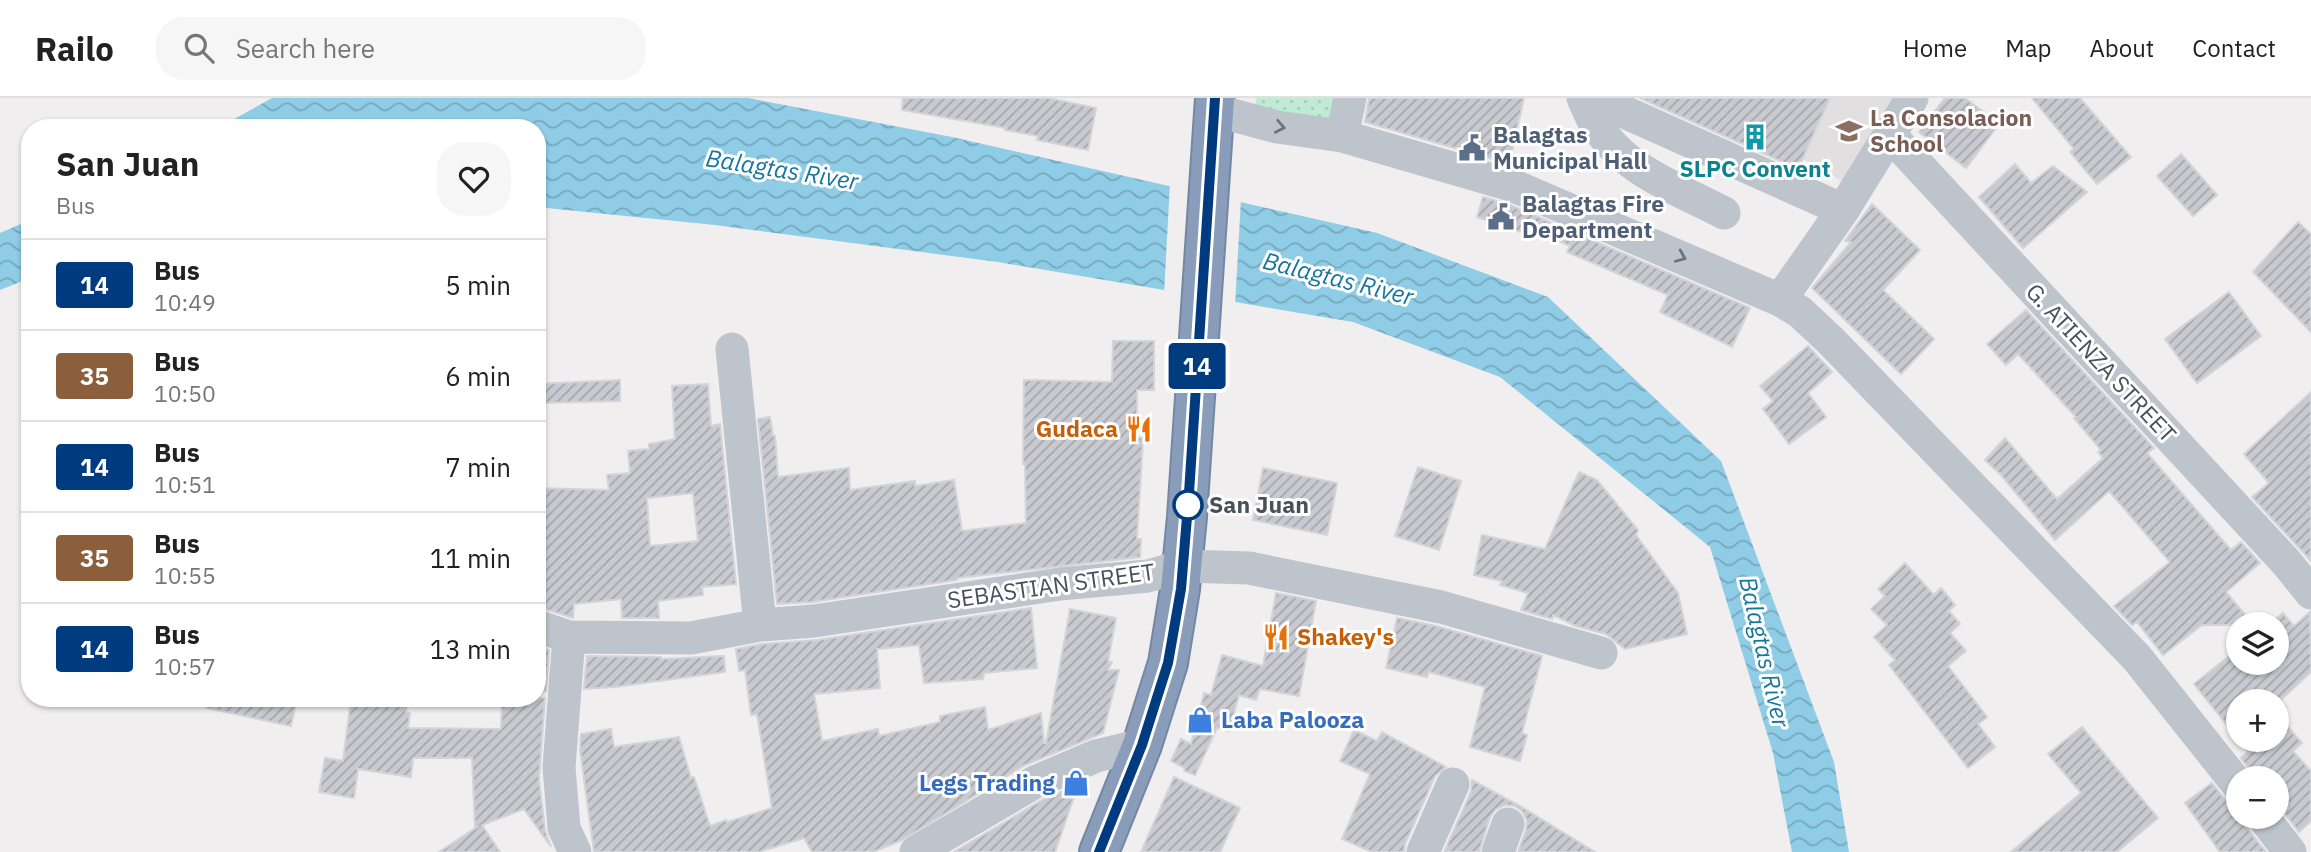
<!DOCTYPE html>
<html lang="en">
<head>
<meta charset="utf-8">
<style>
	:root { --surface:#fff; --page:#f6f6f6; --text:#222; --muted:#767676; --line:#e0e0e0 }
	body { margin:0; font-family:"IBM Plex Sans",sans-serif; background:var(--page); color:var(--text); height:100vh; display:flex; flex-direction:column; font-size:26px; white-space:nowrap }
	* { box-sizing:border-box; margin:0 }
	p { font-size:23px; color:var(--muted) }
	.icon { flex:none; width:38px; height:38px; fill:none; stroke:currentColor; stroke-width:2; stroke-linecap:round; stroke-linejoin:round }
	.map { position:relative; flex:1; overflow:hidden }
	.sheet { position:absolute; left:21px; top:21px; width:525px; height:588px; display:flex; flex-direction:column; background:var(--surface); border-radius:28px; box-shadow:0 2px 5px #0004 }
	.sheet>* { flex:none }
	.badge { padding:0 14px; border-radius:5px; font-size:24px; line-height:46px }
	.tools { position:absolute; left:2226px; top:514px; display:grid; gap:14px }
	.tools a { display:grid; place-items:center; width:63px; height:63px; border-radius:50%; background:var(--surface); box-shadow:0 2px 5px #0004; font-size:35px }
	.map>.badge { position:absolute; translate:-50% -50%; box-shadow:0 0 0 4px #fff }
	.round { display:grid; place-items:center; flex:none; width:74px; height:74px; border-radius:28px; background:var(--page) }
	.overview { display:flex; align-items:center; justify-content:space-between; height:119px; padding:0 35px }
	h1 { font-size:33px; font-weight:700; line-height:52px }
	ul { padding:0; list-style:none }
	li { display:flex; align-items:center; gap:21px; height:91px; padding:0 35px; border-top:2px solid var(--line) }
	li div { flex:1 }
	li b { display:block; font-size:26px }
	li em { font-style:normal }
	li .badge { min-width:77px; font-weight:700; text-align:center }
	header { display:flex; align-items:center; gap:42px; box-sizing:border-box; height:98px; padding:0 35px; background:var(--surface); border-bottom:2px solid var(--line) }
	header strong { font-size:33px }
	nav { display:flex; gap:38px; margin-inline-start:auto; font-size:24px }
	.search { width:490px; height:63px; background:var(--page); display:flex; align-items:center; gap:18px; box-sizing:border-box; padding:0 24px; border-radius:28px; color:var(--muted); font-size:26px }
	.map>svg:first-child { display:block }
	.education { fill:#e1dfdf }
	.park { fill:url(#park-dots) }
	.water { fill:url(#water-waves) }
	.pier { fill:#f0eeee }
	.building { fill:url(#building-hatch); stroke:#d2d4d9; stroke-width:2; fill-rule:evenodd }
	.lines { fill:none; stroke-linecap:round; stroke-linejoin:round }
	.highway-casing { stroke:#7488a5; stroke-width:42 }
	.minor { stroke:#bdc4cc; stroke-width:33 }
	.highway { stroke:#899dba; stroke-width:38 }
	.oneway { stroke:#6b737c }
	.line-casing { stroke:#fff; stroke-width:16 }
	.line { stroke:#003b80; stroke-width:10 }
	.stop-dot { fill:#fff; stroke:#003b80; stroke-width:3.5 }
	.labels { text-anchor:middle; stroke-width:6; stroke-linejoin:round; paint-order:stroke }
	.education-label { font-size:23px; font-weight:bold; fill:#785e54; stroke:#fff; text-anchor:start }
	.service-label { font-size:23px; font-weight:bold; fill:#4e5e75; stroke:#fff; text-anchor:start }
	.culture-label { font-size:23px; font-weight:bold; fill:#0d838f; stroke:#fff }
	.street-label { font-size:23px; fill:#48505a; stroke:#fff }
	.food-label { font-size:23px; font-weight:bold; fill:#c56008; stroke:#fff; text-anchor:end }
	.stop-label { font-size:23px; font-weight:bold; fill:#48505a; stroke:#fff; text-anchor:start }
	.shop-label { font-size:23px; font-weight:bold; fill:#366cbe; stroke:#fff; text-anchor:start }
	.water-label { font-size:24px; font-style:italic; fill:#16769e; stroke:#fff }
</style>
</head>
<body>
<header>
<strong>Railo</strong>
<div class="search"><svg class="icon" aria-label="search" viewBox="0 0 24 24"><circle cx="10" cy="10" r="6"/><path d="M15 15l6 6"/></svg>Search here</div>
<nav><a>Home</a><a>Map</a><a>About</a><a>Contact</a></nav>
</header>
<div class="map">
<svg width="2311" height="754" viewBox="0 0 2311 754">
	<defs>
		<pattern id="park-dots" width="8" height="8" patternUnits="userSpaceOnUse" patternTransform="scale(1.75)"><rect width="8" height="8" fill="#bfebd4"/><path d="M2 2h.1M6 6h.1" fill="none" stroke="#a6cbb8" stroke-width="1.8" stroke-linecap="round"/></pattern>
		<pattern id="water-waves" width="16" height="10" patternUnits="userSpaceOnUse" patternTransform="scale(1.75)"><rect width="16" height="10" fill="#8fcce5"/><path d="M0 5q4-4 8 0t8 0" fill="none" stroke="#77a8bd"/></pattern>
		<pattern id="building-hatch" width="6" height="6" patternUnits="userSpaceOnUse" patternTransform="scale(1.75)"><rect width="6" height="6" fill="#c9cad0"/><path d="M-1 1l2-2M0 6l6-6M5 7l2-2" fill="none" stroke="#a5a6ac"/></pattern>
	</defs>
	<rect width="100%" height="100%" fill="#f0eeee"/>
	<!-- education -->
	<path class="education" d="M1817,0H1901L1849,87L1803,61L1828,5Z"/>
	<!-- park -->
	<path class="park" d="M1256,0H1340L1336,24L1255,8Z"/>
	<!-- water -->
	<path class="water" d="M272,0H748L952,39L1377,135L1548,199L1721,363L1834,664L1849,754H1792L1773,655L1710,449L1500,279L1353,224L998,164L715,127L537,109V30H218Z
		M30,122V180L0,192V135Z"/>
	<!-- pier -->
	<path class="pier" d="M1170,85L1241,101L1235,208L1164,196Z"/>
	<!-- building -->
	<path class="building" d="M903,0H1048L1096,10L1088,52L1037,42L1038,38L1005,32L1006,30L902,12Z
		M1369,0H1524L1509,66L1365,24Z
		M1640,0H1830L1798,71Z
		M1945,0H1965L1999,26L1966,70L1919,34Z
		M2032,0H2080L2131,59L2097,86L2070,54L2074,51Z
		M2181,56L2217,97L2193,118L2157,78Z
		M2015,66L2031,85L2053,68L2087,94L2023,150L1979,99Z
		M1483,99L1508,106L1750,210L1732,249L1660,214L1668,197L1567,154L1570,148L1529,129L1526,136L1477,119Z
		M1872,106L1920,152L1883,192L1934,241L1901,276L1812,190L1851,144L1845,143Z
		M2298,124L2311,136V234L2253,174Z
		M2229,194L2261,238L2197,285L2165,241Z
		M2026,212L2154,350L2147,355L2231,452L2241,444L2260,465L2226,494L2254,527H2202L2163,557L2137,524L2132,527L2114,508L2170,464L2109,393L2055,442L2001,377L1985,362L2005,340L2057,401L2103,360L2098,354L2101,352L2074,320L2076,319L2018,256L2006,267L1987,246Z
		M1113,243H1154V292H1137V339L1143,340L1137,441H1141L1140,459L957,480V482L812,504L777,506L758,321L770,319L773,338H775L778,379L849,370L850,392L915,383V388L954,382L962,433L1026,425L1025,366H1023L1024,282L1112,284Z
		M1808,248L1832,274L1808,295L1826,319L1789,346L1763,311L1773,303L1760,288Z
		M620,282V303L537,305V286Z
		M708,286L711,328L720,326L736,486L702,489L703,497L658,503L659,520H622L621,501L574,506L573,520L542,510L543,485L537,484V390L609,392L607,377L630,375L628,353L649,351V346L675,341L672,288ZM693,395L698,443L650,448L647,400Z
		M2311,294V463L2252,399L2269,385L2244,356Z
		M1418,369L1461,383L1439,452L1395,438Z
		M1263,370L1337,385L1327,437L1253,422Z
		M1579,374L1597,382L1638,432L1636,437L1678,495L1687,536L1625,551L1606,536L1576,528L1553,517L1552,521L1521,512L1528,495L1500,487L1502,483L1474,477L1482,437L1545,451Z
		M1905,465L1934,497L1941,490L1955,507L1949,513L1960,526L1950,535L1966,553L1948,568L1987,619L1978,626L1995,649L1968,670L1889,567L1895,562L1874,539L1887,527L1871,511L1885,498L1878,491Z
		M1276,495L1316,503L1299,598L1260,591L1256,602L1239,597L1229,633L1217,630L1195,677L1184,673L1185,670L1171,663L1181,641L1191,646L1204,595L1211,597L1222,557L1263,568Z
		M1031,510L1037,570L984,575L983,581L924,585L919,547L877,551L880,590L814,596L822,643L878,631L879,638L940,624V618L985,609L988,632L1041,615L1044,645H1046L1070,511L1116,520L1108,564H1112L1108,572H1119L1103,635L1025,667L902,742L873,754H812L804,740L759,754H594L580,652L581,636L611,631L614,649L679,639L691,680L694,679L710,728L726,722L727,724L772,710L757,616L751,617L745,572L739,573L736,551L762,546L817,542Z
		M2310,514L2311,574L2281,602L2286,609L2277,616L2302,645L2293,653L2311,673V723L2299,734L2277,706V681H2256L2241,660L2248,654L2239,642H2277V604H2238V641L2194,586L2238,551V565H2277V527H2268L2283,515L2294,528Z
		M1397,520L1436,528L1542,558L1522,635L1527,637L1520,663L1470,649L1485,589L1429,574L1427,579L1386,570Z
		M537,548L549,552L546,593L537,594Z
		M587,558L661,559V561L724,558L725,574L615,589L584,591Z
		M207,600H297L291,628L206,610Z
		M351,600H408L406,614L410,615L408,630L501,631L502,600H545L539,681L545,732L551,749L524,711L482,727L500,754H439L477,729H475L472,660H413L411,679L358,671L354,700L319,694L325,660L343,663Z
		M2082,629L2158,720L2117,754H2011L2081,695L2048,656Z
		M1354,632L1377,643L1382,634L1446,669L1435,678L1405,746L1404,754H1372L1342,741L1370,676L1340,663Z
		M1174,679L1240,710L1220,754H1141Z
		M1472,682L1520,708L1595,754H1518L1526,732L1527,722L1522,713L1515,708L1505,707L1496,711L1490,719L1479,754H1444L1471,694Z
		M2212,685L2223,699L2230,705L2238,706V719H2244L2248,731L2266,754H2220L2185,705Z
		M1078,687L1055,754H954L1044,701Z"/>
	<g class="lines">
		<!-- highway casing -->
		<g class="highway-casing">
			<path id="highway" d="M1099,754L1142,647L1168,565L1180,491L1187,419L1215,0"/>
		</g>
		<!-- minor -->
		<path class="minor" d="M1583,0C1587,8 1590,18 1595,25C1623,72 1678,91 1724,115
			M1593,0L1843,112
			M1214,12L1277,29L1342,38L1514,88L1780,202L1800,214L1831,243L2137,560L2238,687
			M1890,37L2286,464L2311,495
			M1342,38L1350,0
			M1780,202L1843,112L1912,0
			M732,251L760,527
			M537,528L569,539L691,540L760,527L814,523L1060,486L1148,478L1183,468L1249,470L1441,509L1601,555
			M569,539L559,669L564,730L575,754
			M2263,719L2290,754
			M916,754L1035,684L1096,658L1142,647
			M1423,754L1453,686
			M1498,754L1508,726"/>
		<!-- highway -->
		<use href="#highway" class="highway"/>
	</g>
	<!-- one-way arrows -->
	<defs><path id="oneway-chevron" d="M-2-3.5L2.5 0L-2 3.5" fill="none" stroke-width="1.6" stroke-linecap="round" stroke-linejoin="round" transform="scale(1.75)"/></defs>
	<g class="oneway">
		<use href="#oneway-chevron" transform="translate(1280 29) rotate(11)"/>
		<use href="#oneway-chevron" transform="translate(1681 159) rotate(23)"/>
	</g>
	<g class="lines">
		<!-- line casing -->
		<g class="line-casing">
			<path id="line" d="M1099,754L1142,647L1168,565L1181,491L1189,395L1215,0"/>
		</g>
		<!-- line -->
		<use href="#line" class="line"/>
	</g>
	<!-- icons -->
	<defs>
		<g id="school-bare" transform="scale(2.1)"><path d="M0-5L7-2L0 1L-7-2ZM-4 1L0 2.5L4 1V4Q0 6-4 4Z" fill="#8d6e63" stroke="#fff" stroke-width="2.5" paint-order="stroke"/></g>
		<g id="building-bare" transform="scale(2.1)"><path d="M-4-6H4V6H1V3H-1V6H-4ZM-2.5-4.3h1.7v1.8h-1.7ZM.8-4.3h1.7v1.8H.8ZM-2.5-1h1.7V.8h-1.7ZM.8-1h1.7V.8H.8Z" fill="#0f9aa8" stroke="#fff" stroke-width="2.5" paint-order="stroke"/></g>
		<g id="civic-bare" transform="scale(2.1)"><path d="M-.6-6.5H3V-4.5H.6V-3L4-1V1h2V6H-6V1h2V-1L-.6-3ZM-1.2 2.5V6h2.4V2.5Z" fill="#5c6f8a" stroke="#fff" stroke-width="2.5" paint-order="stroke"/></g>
		<g id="restaurant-bare" transform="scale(2.1)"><path d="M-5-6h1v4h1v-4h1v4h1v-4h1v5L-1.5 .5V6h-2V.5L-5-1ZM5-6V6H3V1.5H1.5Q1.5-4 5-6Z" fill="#e8710a" stroke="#fff" stroke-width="2.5" paint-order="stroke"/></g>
		<g id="shop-bare" transform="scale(2.1)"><path d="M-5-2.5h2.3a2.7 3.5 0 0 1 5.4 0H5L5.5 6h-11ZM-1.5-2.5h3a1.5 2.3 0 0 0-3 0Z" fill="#3f7fe0" stroke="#fff" stroke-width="2.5" paint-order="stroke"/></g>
	</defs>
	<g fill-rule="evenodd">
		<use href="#school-bare" x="1849" y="33"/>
		<use href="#building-bare" x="1755" y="39"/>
		<use href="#civic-bare" x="1472" y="50"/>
		<use href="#civic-bare" x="1501" y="119"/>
		<use href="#restaurant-bare" x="1139" y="331"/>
		<use href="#restaurant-bare" x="1276" y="539"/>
		<use href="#shop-bare" x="1200" y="622"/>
		<use href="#shop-bare" x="1076" y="685"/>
	</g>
	<!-- markers -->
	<circle class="stop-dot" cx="1188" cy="407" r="14"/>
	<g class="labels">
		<!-- education labels -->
		<g class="education-label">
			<text x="1870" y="28">La Consolacion<tspan x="1870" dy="26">School</tspan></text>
		</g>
		<!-- service labels -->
		<g class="service-label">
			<text x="1493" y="45">Balagtas<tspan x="1493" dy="26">Municipal Hall</tspan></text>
			<text x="1522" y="114">Balagtas Fire<tspan x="1522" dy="26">Department</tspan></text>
		</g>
		<!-- culture labels -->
		<g class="culture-label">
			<text x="1755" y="79">SLPC Convent</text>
		</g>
		<!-- street labels -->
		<g class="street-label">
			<text transform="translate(2101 265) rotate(47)" y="8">G. ATIENZA STREET</text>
			<text transform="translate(1051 488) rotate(-8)" y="8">SEBASTIAN STREET</text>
		</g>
		<!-- food labels -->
		<g class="food-label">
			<text x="1118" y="339">Gudaca</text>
			<text x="1297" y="547" text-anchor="start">Shakey's</text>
		</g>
		<!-- stop labels -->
		<g class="stop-label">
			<text x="1209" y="415">San Juan</text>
		</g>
		<!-- shop labels -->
		<g class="shop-label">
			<text x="1221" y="630">Laba Palooza</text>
			<text x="1055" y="693" text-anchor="end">Legs Trading</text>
		</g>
		<!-- water labels -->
		<g class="water-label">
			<text transform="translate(782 72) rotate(9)" y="8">Balagtas River</text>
			<text transform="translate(1338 181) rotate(14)" y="8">Balagtas River</text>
			<text transform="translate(1764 554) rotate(77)" y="8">Balagtas River</text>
		</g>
	</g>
</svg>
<div class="tools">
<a><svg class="icon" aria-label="layers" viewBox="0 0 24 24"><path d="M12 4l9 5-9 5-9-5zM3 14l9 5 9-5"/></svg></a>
<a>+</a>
<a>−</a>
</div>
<b class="badge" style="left:1197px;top:268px;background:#003b80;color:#fff">14</b>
<section class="sheet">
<div class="overview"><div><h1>San Juan</h1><p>Bus</p></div><a class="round"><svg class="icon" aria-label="heart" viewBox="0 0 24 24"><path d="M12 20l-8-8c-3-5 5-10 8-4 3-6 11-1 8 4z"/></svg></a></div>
<ul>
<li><span class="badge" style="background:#003b80;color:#fff">14</span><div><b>Bus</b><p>10:49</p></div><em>5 min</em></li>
<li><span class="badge" style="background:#8b5e3c;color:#fff">35</span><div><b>Bus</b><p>10:50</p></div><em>6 min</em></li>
<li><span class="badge" style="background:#003b80;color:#fff">14</span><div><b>Bus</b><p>10:51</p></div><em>7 min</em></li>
<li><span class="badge" style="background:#8b5e3c;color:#fff">35</span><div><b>Bus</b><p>10:55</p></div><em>11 min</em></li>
<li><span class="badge" style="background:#003b80;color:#fff">14</span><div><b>Bus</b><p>10:57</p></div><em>13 min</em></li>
</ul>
</section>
</div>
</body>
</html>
